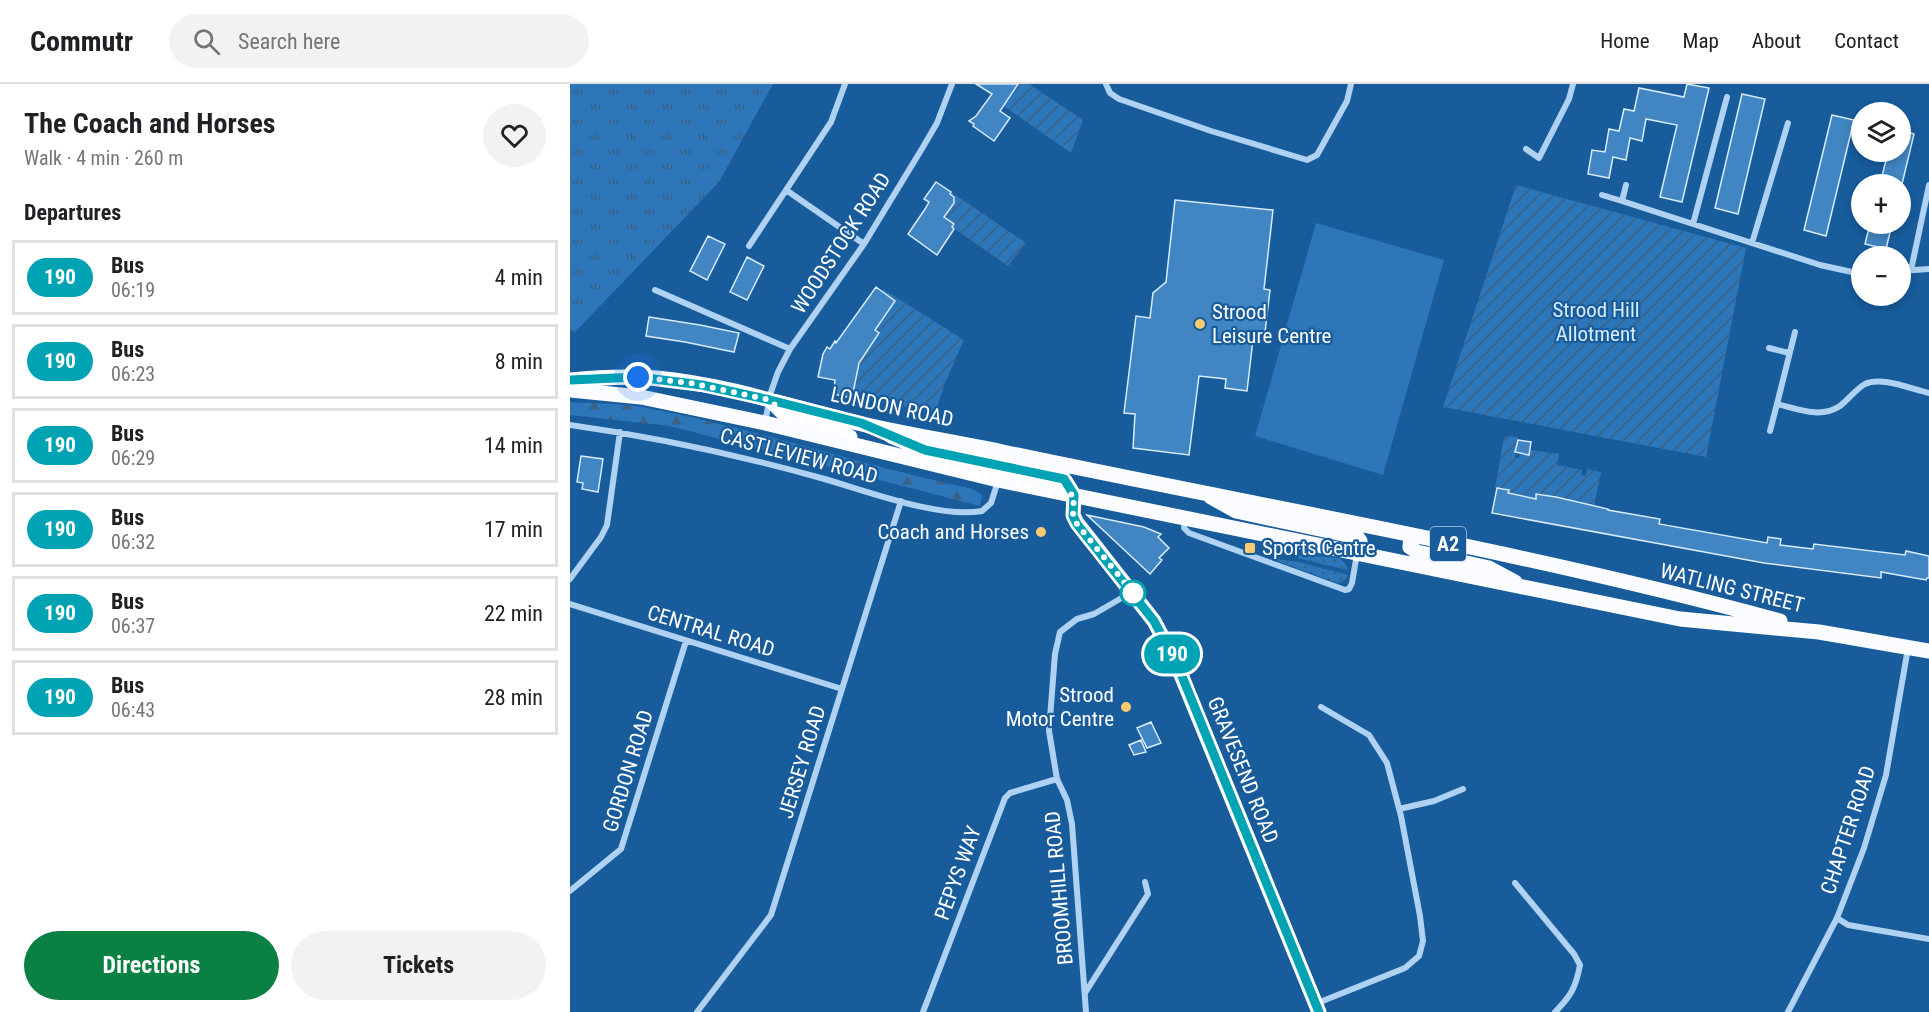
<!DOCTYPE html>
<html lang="en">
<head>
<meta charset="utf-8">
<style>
	:root { --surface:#fff; --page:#f2f2f2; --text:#202124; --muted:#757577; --line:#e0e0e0; --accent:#0b8043 }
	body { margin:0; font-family:"Roboto Condensed",sans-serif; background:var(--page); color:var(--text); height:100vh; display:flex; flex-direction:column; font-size:22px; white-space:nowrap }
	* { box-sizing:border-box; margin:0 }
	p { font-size:20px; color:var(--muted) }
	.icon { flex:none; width:33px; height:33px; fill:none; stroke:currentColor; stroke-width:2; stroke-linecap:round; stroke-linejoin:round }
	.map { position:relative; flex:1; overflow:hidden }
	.sheet { display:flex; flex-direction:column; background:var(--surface); width:570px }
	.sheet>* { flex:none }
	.badge { padding:0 12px; border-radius:20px; font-size:21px; line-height:39px }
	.fabs { position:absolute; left:1281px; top:18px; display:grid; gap:12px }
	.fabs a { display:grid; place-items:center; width:60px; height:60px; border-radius:50%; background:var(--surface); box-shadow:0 3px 9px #0003; font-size:30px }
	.you { position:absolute; width:30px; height:30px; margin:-15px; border:4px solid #fff; border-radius:50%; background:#1a73e8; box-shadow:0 0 0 9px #1a73e833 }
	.map>.badge { position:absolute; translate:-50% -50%; box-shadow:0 0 0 3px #fff }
	h2 { padding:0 24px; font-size:22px; line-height:54px }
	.round { display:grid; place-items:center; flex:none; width:63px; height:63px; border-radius:32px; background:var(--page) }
	.summary { display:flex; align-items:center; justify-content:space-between; height:102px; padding:0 24px }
	h1 { font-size:28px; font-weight:700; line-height:45px }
	.button { display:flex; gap:12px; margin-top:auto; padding:12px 24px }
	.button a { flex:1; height:69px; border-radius:36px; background:var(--accent); color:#fff; font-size:24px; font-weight:700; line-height:69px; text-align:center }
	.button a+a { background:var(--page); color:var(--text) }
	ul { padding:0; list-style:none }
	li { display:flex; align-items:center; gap:18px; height:75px; margin:0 12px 9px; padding:0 12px; border:3px solid var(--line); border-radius:0px }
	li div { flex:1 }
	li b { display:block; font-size:22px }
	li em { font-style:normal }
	li .badge { min-width:66px; font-weight:700; text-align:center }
	header { display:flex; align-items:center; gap:36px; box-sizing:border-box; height:84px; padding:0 30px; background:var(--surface); border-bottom:2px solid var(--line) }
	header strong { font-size:28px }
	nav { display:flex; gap:33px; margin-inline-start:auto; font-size:21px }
	.search { width:420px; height:54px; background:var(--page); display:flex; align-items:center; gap:15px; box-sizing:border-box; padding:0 21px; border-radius:33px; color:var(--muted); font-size:22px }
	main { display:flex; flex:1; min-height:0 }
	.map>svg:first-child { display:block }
	.grass { fill:url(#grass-dots) }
	.forest { fill:url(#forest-firs) }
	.park { fill:url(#park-tufts) }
	.garden { fill:url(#garden-furrows) }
	.pitch { fill:#2c76b9 }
	.building { fill:#4185c2; stroke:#d7ebfc; stroke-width:1.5 }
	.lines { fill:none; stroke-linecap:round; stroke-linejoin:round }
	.street { stroke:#afd2f2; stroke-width:6 }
	.primary { stroke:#fafcff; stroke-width:15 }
	.line-casing { stroke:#fff; stroke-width:14 }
	.line { stroke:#00a3b4; stroke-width:9 }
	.walk { stroke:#fff; stroke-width:6; stroke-dasharray:0 10.8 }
	.poi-dot { fill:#ffcb70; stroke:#185c9c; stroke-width:2 }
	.stop-dot { fill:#fff; stroke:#00a3b4; stroke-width:3 }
	.labels { text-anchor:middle; stroke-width:4.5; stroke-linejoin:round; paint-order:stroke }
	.shield { fill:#185c9c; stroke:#bacee1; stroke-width:1.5 }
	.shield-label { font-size:20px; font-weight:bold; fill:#fff }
	.street-label { font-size:21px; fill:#fff; stroke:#185c9c }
	.park-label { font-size:21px; fill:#d7ebfc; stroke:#185c9c }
	.poi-label { font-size:21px; fill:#fff; stroke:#185c9c; text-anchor:start }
</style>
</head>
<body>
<header>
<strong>Commutr</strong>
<div class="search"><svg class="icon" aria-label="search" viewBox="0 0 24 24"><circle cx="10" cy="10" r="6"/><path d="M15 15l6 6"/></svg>Search here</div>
<nav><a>Home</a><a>Map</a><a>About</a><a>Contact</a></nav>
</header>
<main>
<section class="sheet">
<div class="summary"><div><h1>The Coach and Horses</h1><p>Walk · 4 min · 260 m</p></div><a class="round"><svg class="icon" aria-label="heart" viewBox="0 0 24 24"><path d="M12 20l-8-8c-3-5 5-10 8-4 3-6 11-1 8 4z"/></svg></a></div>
<h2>Departures</h2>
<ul>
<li><span class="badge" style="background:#00a3b4;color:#fff">190</span><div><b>Bus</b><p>06:19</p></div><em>4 min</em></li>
<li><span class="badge" style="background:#00a3b4;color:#fff">190</span><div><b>Bus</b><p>06:23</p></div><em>8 min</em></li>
<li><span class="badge" style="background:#00a3b4;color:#fff">190</span><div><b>Bus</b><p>06:29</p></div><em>14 min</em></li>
<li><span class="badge" style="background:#00a3b4;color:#fff">190</span><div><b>Bus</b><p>06:32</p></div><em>17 min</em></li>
<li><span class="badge" style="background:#00a3b4;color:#fff">190</span><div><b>Bus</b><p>06:37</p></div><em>22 min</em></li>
<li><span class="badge" style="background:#00a3b4;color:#fff">190</span><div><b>Bus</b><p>06:43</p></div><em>28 min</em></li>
</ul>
<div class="button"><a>Directions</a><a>Tickets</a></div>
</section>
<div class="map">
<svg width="1359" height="928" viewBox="0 0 1359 928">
	<defs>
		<pattern id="grass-dots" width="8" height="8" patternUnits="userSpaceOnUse" patternTransform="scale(1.5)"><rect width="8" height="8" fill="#2c76b9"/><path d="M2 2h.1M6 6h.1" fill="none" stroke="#3c6182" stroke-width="1.8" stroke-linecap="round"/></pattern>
		<pattern id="forest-firs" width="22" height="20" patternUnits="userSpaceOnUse" patternTransform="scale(1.5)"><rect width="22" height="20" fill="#2c76b9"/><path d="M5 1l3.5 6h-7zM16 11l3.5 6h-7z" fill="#3c6182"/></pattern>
		<pattern id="park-tufts" width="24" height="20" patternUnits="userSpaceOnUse" patternTransform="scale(1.5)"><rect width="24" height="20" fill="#2c76b9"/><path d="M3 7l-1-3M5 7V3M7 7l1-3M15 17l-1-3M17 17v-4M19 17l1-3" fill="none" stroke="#3c6182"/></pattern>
		<pattern id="garden-furrows" width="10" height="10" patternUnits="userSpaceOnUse" patternTransform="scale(1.5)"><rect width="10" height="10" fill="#2c76b9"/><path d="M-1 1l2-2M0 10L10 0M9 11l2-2" fill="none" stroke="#3c6182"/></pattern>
	</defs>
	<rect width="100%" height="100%" fill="#185c9c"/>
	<!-- grass -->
	<path class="grass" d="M729,471L769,474L774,478L778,486L727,474Z
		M699,474L729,478L778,491L774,497L767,499Z"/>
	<!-- forest -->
	<path class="forest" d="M0,318C27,320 56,319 82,325C190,346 295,382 403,405L412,411L410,422L100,342L0,331Z"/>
	<!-- park -->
	<path class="park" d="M0,0H203L149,98L5,248L0,246Z"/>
	<!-- garden -->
	<path class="garden" d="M448,0H459L513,36L501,69L428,18Z
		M946,101L1176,164L1136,373L873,323Z
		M381,108L456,159L438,182L382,143L384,139L373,131L384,116V113L380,110Z
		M313,205L394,256L375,299L365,329L283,312L288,287L251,279L247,276L288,281L296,269L271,253L300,263L309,249L305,246L325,217L312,207Z
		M941,352L948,354L945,374H949L950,369L959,371L960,366L989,370L987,381L1012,386L1011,391L1016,392L1017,385L1031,388L1024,422L998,418V415L967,410L965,418L937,412L938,405L925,404L934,353Z"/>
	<!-- pitch -->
	<path class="pitch" d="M746,139L874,176L813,391L685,352Z"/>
	<!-- building -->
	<path class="building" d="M406,0H448L430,27L440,34L424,57L403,42L404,40L399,37L406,32L422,10Z
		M1117,0L1139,4L1112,118L1090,113L1107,41L1076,35L1072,57L1060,54L1056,76L1043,73L1039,94L1018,90L1022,66L1035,68L1039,45L1049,47L1054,25L1064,27L1069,4L1114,13Z
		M1172,10L1195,15L1168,130L1145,124Z
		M1262,31L1284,36L1256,152L1234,146Z
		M1330,46L1344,50L1332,100H1310L1318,68H1330Z
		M366,98L381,108L380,110L384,113V119L374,133L384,140L382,143L384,145L367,171L338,150L355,125L359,118L354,115Z
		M605,116L703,126L694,205L700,206L695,248L684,247L677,307L655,304L656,295L629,292L619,371L563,364L565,330L554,329L566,232L580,234L583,209L596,198Z
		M1300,140H1322L1316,165L1295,160Z
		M138,152L155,160L137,196L120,187Z
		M177,173L194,182L177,216L160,208Z
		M306,203L325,217L305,246L309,249L289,279L282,314L263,310L265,296L248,293L253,270L257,263L260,265L265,257L266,259Z
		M79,233L130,241L169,249L164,268L115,258L76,252Z
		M948,356L961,358L959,371L945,368Z
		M11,372L33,375L28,408L12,405L13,399L7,398Z
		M927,404L939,406L938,409L966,415V410L986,413L1038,425V426L1090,435L1089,440L1197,459L1198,453L1211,455L1210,461L1243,465L1244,460L1335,471L1336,467L1359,472V494H1357L1356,496L1311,488V494L1194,479L922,429Z
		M517,431L574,443L591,450L588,453L599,464L589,474L592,476L580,490Z
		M581,638L591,659L577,664L567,644Z
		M571,656L576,668L564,671L559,661Z"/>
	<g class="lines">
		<!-- street -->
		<path class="street" d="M536,0L540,9L549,15L641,47L737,76L747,71L777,17L781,0
			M956,65L969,74L999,15L1003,0
			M1056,101L1052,117L1250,181L1282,188L1292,189
			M216,106L294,160
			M1032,111L1052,117
			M1123,140L1157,13
			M1182,159L1218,39
			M179,162L261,38L275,0
			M1341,186L1359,101
			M1330,187L1359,185
			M85,206L220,265
			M1225,248L1207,320C1228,325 1250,335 1270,322C1278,316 1286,305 1295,300C1311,292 1341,305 1359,309
			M1199,264L1219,269
			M195,338L201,308L208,288L220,265L294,160L353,63L367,39L382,0
			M0,341C85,353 168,371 251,394C294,406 369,435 412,427L421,419L428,397
			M1200,347L1207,320
			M615,434L614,444L619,449L775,506L779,505L782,499L787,470
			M0,495L31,453L37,441L50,348
			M0,520L272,605
			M829,725L864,717L893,705
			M945,799L1004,870L1010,881C1006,903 1001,912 985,928
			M0,807L51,765L116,557
			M1267,834L1278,841L1359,855
			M515,909L578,810L575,798
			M745,920L835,884L849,872L853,857L850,832L831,732L817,679L799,651L751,623
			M127,928L201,831L331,417
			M353,928L435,714L440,709L487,695
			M516,928L502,740L497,716L487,695L479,647L485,570L490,548L507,535L524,530L562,508
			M1218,928L1267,834L1294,764L1316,691L1338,564"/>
		<!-- primary -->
		<path class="primary" d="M0,296C29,293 58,292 87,294C151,300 213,320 275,336C327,349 380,357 433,368C692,423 954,467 1210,537
			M0,306L71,313L195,339L428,396L1110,535L1249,548L1359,567
			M200,316L216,332L261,345L280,353
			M321,352L355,366L494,395L504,411
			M504,411L503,431L507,439L584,537L607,581L749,928
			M641,413L666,427L787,453L790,457L787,470
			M841,452L840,463L847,468L919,484L945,498"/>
	</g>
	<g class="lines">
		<!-- line casing -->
		<g class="line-casing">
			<path id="line" d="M0,296L68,293L132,301L200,316L291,339L355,366L494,395L504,411L503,432L507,440L584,537L607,580L749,928"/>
		</g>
		<!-- line -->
		<use href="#line" class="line"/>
		<!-- walk -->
		<path class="walk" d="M68,293L120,299L200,316L216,332L261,345L321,371L428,396L504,411L503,432L507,440L563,509"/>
	</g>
	<!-- markers -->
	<g class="poi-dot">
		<circle cx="630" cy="240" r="6"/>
		<circle cx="471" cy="448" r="6"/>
		<rect x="674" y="458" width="12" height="12" rx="3"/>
		<circle cx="556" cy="623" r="6"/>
	</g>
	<circle class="stop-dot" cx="563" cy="509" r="12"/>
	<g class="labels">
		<!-- shield labels -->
		<rect class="shield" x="860" y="443" width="36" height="34" rx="4.5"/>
		<g class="shield-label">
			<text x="878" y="467">A2</text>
		</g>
		<!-- street labels -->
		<g class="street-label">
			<text transform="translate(271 159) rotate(-57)" y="7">WOODSTOCK ROAD</text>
			<text transform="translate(322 323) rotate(12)" y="7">LONDON ROAD</text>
			<text transform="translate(229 372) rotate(15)" y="7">CASTLEVIEW ROAD</text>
			<text transform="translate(1162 504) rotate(14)" y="7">WATLING STREET</text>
			<text transform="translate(141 547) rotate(17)" y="7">CENTRAL ROAD</text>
			<text transform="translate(232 678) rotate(-73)" y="7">JERSEY ROAD</text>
			<text transform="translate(673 686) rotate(68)" y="7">GRAVESEND ROAD</text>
			<text transform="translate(58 687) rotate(-73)" y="7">GORDON ROAD</text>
			<text transform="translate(1278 746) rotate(-72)" y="7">CHAPTER ROAD</text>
			<text transform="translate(388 789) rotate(-70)" y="7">PEPYS WAY</text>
			<text transform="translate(489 804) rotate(-95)" y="7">BROOMHILL ROAD</text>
		</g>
		<!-- park labels -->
		<g class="park-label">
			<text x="1026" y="233">Strood Hill<tspan x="1026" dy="24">Allotment</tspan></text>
		</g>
		<!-- poi labels -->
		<g class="poi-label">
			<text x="642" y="235">Strood<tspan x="642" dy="24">Leisure Centre</tspan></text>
			<text x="459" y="455" text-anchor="end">Coach and Horses</text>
			<text x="692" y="471">Sports Centre</text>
			<text x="544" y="618" text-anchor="end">Strood<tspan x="544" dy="24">Motor Centre</tspan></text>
		</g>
	</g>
</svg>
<div class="fabs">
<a><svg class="icon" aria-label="layers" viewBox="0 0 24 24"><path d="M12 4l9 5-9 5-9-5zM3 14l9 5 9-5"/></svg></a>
<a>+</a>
<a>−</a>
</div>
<div class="you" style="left:68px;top:293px"></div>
<b class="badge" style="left:602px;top:570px;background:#00a3b4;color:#fff">190</b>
</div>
</main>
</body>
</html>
